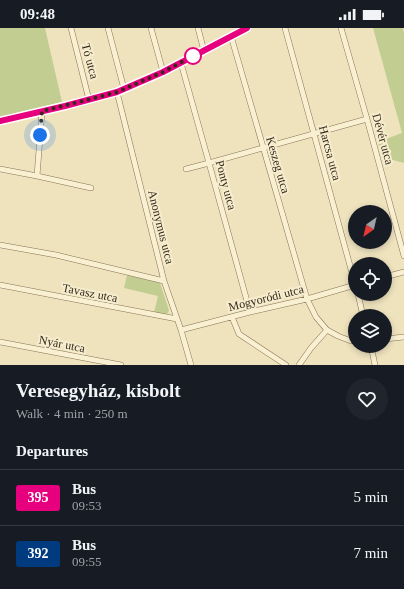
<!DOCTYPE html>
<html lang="en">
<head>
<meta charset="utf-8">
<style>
	:root { --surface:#171b24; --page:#20242c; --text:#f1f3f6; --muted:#9ea1a6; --line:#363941 }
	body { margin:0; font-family:"Times New Roman",serif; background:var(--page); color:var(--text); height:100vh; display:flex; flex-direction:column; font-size:15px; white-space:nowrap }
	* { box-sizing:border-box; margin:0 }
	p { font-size:13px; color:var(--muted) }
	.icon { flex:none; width:22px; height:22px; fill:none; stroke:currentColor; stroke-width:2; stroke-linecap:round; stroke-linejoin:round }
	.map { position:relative; height:337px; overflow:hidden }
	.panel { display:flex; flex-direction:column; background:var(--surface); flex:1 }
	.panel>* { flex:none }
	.badge { padding:0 8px; border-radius:3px; font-size:14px; line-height:26px }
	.needle { width:26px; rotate:214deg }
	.fabs { position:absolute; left:348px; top:177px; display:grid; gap:8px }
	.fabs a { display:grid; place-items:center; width:44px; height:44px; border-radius:50%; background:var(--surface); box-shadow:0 2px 6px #0003; font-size:20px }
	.you { position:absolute; width:20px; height:20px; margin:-10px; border:3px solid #fff; border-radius:50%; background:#1a73e8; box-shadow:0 0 0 6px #1a73e833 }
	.map>.badge { position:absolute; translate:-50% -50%; box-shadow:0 0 0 2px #fff }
	h2 { padding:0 16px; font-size:15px; line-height:36px }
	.round { display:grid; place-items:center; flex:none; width:42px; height:42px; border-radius:21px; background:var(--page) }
	.overview { display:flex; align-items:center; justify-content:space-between; height:68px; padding:0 16px }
	h1 { font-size:19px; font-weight:700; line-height:30px }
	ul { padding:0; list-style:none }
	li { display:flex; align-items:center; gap:12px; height:56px; padding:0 16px; border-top:1px solid var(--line) }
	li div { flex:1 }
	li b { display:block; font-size:15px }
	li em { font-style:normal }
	li .badge { min-width:44px; font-weight:700; text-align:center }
	.status { display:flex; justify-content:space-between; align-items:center; height:28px; padding:0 20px; background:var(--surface); direction:ltr }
	.status svg { height:11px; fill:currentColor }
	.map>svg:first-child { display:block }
	.green { fill:#c2cd92 }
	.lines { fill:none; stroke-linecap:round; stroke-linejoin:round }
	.minor-casing { stroke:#877357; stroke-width:6 }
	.minor { stroke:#f9f0d1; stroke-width:5 }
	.line-casing { stroke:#fff; stroke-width:9 }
	.line { stroke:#e6007e; stroke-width:6 }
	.walk { stroke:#362a1c; stroke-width:4; stroke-dasharray:0 7.2 }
	.stop-dot { fill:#fff; stroke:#e6007e; stroke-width:2 }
	.labels { text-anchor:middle; stroke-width:4; stroke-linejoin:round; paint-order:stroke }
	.street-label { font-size:12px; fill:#362a1c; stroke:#f6edce }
</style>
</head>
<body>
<div class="status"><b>09:48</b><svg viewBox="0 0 49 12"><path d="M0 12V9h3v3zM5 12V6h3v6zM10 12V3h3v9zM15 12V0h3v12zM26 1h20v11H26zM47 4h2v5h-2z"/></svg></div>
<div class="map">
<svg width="404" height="337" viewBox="0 0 404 337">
	<rect width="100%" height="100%" fill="#efe3be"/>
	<!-- green -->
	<path class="green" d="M0,0H45L62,74L0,89Z
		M373,0H403L404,5V135L382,129L378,114L402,105Z
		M127,247L157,254L160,255L169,282L168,285L165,287L154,285L158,268L124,260Z"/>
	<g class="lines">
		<!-- minor casing -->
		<g class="minor-casing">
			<path id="minor" d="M71,0L89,72
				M108,0L124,61
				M151,0L163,44
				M198,0L204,23
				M285,0L355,256
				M341,0L367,91L404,228
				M231,8L307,271L316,289L327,302L338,308L351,313H355
				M181,35L209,135L250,284
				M117,64L164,253L181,302L191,337
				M0,93L65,78L117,64L163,44L247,0
				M0,141L37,148L91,160
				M186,141L209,135L367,91
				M37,148L42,83
				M0,217L56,227L164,253
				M385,249L404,244
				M0,257L177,291
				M358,266L363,288
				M232,289L239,306L286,337
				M181,302L250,284L307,271L355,257
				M385,311L404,309
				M0,314L121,337
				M371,318L375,337
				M299,337L311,320L327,302"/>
		</g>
		<!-- minor -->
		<use href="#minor" class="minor"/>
	</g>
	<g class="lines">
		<!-- line casing -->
		<g class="line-casing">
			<path id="line" d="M0,93L65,78L117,64L163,44L247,0"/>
		</g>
		<!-- line -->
		<use href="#line" class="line"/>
		<!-- walk -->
		<path class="walk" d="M40,107L42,83L87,72L117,64L163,44L193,28"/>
	</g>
	<!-- markers -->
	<circle class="stop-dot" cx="193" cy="28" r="8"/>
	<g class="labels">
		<!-- street labels -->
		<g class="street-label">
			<text transform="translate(90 33) rotate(75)" y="4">Tó utca</text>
			<text transform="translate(383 111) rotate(75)" y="4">Dévér utca</text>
			<text transform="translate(330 125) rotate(75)" y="4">Harcsa utca</text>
			<text transform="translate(278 137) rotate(74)" y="4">Keszeg utca</text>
			<text transform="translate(226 157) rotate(75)" y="4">Ponty utca</text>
			<text transform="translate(161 199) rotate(76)" y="4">Anonymus utca</text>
			<text transform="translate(90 265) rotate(11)" y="4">Tavasz utca</text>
			<text transform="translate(266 270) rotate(-14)" y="4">Mogyoródi utca</text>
			<text transform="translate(62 316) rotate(11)" y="4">Nyár utca</text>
		</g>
	</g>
</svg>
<div class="fabs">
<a><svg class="needle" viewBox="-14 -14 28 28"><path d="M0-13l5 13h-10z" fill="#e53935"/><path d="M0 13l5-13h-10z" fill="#9ea1a6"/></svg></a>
<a><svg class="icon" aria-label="locate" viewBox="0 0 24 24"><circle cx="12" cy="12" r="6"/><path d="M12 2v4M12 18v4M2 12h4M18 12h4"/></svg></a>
<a><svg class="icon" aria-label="layers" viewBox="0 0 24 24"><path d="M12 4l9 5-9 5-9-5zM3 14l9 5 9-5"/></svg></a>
</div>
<div class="you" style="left:40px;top:107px"></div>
</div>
<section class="panel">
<div class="overview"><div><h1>Veresegyház, kisbolt</h1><p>Walk · 4 min · 250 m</p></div><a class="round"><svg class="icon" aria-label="heart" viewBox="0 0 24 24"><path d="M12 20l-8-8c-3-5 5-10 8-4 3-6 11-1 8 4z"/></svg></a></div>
<h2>Departures</h2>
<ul>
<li><span class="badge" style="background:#e6007e;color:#fff">395</span><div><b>Bus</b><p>09:53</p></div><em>5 min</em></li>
<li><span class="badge" style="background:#003b80;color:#fff">392</span><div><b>Bus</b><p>09:55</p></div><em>7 min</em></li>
</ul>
</section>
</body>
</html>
